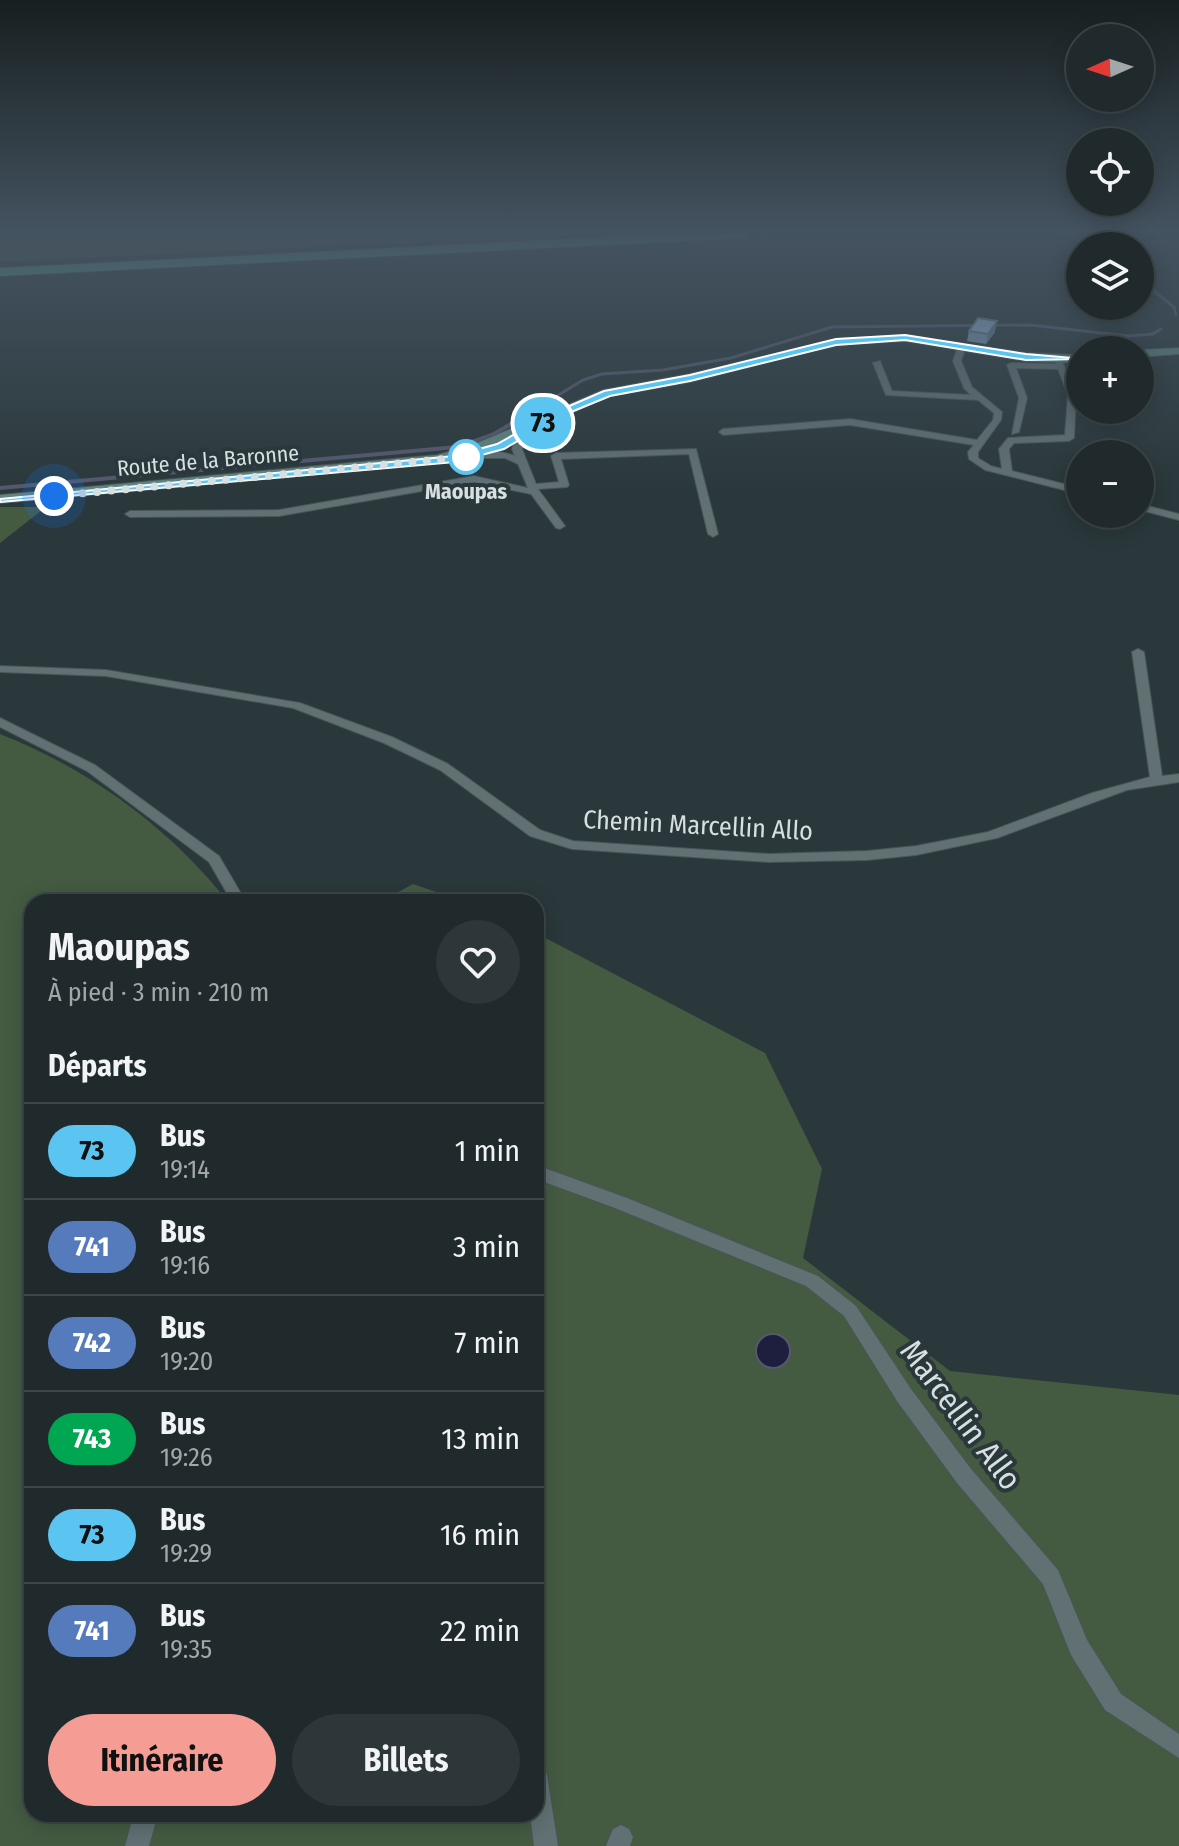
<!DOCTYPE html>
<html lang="fr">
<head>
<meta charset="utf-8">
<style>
	:root { --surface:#202a2c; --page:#2d3638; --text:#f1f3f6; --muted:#a2a7a9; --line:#3d4648; --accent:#f59c94 }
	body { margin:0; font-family:"Fira Sans Condensed",sans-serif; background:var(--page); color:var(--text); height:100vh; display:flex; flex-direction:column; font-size:30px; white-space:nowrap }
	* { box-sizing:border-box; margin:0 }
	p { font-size:26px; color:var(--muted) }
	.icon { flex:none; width:44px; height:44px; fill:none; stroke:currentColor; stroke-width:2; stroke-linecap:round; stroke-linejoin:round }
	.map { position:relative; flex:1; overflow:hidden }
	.sheet { position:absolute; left:24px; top:894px; width:520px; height:928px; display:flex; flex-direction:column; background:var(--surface); border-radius:24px; box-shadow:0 4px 20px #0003,0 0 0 2px var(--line) }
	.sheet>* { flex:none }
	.badge { padding:0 16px; border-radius:26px; font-size:28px; line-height:52px }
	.needle { width:52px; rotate:267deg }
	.controls { position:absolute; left:1066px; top:24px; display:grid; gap:16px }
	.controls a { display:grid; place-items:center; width:88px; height:88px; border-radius:50%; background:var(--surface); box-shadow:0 4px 20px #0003,0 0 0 2px var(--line); font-size:40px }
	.you { position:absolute; width:40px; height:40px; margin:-20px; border:6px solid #fff; border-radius:50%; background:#1a73e8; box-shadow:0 0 0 12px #1a73e833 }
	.map>.badge { position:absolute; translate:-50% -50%; box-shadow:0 0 0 4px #fff }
	h2 { padding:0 24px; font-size:30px; line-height:72px }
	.round { display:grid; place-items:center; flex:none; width:84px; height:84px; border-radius:42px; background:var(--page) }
	.overview { display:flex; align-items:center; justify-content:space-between; height:136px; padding:0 24px }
	h1 { font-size:38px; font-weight:700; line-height:60px }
	.action { display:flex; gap:16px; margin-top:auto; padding:16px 24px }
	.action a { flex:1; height:92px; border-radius:48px; background:var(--accent); color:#111; font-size:32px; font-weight:700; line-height:92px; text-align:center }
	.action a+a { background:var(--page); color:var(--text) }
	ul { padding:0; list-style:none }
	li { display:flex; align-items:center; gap:24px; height:96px; padding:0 24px; border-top:2px solid var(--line) }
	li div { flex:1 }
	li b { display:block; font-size:30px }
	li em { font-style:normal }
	li .badge { min-width:88px; font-weight:700; text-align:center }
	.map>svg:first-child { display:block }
	.green { fill:#445b42 }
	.water { fill:#1e1e3e; stroke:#55586f; stroke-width:2 }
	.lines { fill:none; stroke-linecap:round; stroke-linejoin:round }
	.stream-far1 { stroke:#55586f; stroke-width:3 }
	.stream { stroke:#55586f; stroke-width:4 }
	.street-casing { stroke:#495557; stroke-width:2 }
	.secondary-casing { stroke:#495557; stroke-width:2 }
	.highway-casing { stroke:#495557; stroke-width:2 }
	.street { fill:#607073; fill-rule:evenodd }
	.secondary { fill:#5f8682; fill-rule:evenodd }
	.highway { fill:#5eb8a4; fill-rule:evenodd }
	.wall { fill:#7e9cb7 }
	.shaded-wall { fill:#677f95 }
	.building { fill:#93b5d5; stroke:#677f95; stroke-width:2 }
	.line { fill:#5bc4f1; stroke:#fff; stroke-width:2 }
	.walk { stroke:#d6dfe1; stroke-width:8; stroke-dasharray:0 14.4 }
	.stop-dot { fill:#fff; stroke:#5bc4f1; stroke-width:4 }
	.labels { text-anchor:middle; stroke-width:8; stroke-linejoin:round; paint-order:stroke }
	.far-street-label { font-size:22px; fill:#d6dfe1; stroke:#2a383b }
	.far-stop-label { font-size:22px; font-weight:bold; fill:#d6dfe1; stroke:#2a383b }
	.street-label { font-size:26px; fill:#d6dfe1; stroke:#2a383b }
	.near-street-label { font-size:32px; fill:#d6dfe1; stroke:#2a383b }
</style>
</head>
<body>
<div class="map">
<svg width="1179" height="1846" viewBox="0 0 1179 1846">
	<rect width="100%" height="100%" fill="#2a383b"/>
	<!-- green -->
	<path class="green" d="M125,234H577L0,262V239Z
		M0,507H46L0,543Z
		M0,734C89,769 169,827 228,902H32V1814H536V933L765,1053L822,1169L803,1258L950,1371L1179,1395V1846H0Z
		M413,884L465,902H380Z"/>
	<!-- water -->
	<path class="water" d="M756 1351a17 17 0 1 1 34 0a17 17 0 1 1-34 0Z"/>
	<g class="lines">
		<!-- stream-far1 -->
		<path class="stream-far1" d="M1096,246L1090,239L1114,234
			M1140,280L1174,307L1176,315
			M513,423L583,380L602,374L663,370L731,358L832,327L1030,325L1128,336L1153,334L1161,329"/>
		<!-- stream -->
		<path class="stream" d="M0,488L457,447L492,435L516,421"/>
		<!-- street casing -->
		<g class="street-casing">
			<path id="street" d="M959,344L966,346L961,361L972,387L1002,412L1001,420L978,452V458L991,466L1002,469L999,449L1008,438L1065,435L1068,395L1058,369L1016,368L1027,398L1019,432L1012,434L1019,398L1007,365L1011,363L1056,364L1055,358H1061L1076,395L1074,438L1069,441L1014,443L1009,449L1012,471L1080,488V494L985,470L969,459L968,452L974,445L850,425L723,435L719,432L723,429L850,419L977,440L993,420L994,413L978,400L886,395L873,363L880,361L892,391L971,395L964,388L953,361Z
				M521,433L526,436L522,449L536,484L559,482L551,456L556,453L696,449L718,534L713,537L708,534L689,454L561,459L569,485L567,487L538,489L565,526L560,529L556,528L531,494L474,482L279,516L130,517L125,514L130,511L279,510L474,476L528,488L518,464L505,458H476L471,455C482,449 503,451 515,456L512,449L516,436Z
				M1140,504L1179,514V520L1140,510Z
				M1138,649L1144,652L1162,776L1179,774V782L1127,790L997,838L916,855L867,860L769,862L572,849L530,836L440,770L384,743L293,708L106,676L0,672V666L106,670L300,703L392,737L448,764L540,830L573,841L769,854L867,851L916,846L988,832L1092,793L1150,777L1132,652Z
				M0,718L95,765L219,856L246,902H232L209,862L87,771L0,727Z
				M536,1165L627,1198L818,1276L856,1306L911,1389L971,1469L1058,1570L1087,1640L1121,1694L1179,1734V1758L1105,1710L1071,1655L1043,1584L957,1483L897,1401L844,1316L806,1286L615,1208L536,1179Z
				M536,1764L544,1767L547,1775L558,1846H534L530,1814H536Z
				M134,1814H158L149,1846H125Z
				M621,1825L629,1829L633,1837L630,1846H606L613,1829Z"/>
		</g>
		<!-- secondary casing -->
		<g class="secondary-casing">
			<path id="secondary" d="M905,335L1026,353L1080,355V363L1026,361L905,341L836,345L690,382L610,396L480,452L438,463L0,503V495L437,455L470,446L603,390L690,374L836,339Z
				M1179,348V354L1140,357L1138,350Z"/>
		</g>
		<!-- highway casing -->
		<g class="highway-casing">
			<path id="highway" d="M666,234H751L745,238L0,276V268Z"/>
		</g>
		<!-- street -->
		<use href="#street" class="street"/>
		<!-- secondary -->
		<use href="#secondary" class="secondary"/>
		<!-- highway -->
		<use href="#highway" class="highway"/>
	</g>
	<!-- wall -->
	<path class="wall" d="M969,331L995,332L986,344L967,341Z"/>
	<!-- shaded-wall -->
	<path class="shaded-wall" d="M997,321L995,332L986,344L988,334Z"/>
	<!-- building -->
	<path class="building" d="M978,318L997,321L988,334L969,331Z"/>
	<!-- sky -->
	<linearGradient id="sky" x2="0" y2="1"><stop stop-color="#171f20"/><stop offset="0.47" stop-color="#445360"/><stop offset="1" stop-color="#445360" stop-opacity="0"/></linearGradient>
	<rect width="1179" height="493" fill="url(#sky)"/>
	<!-- line -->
	<path class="line" d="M905,335L1026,354L1085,359L1026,360L905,340L836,345L690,381L610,396L559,417L504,449L455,462L0,502V499L454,456L497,444L553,413L604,391L690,375L836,339Z"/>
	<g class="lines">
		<!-- walk -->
		<path class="walk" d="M54,496L466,457"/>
	</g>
	<!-- markers -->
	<circle class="stop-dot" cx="466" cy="457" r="16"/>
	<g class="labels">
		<!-- far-street labels -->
		<g class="far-street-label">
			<text transform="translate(208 460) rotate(-5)" y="8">Route de la Baronne</text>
		</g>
		<!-- far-stop labels -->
		<g class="far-stop-label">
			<text x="466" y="499">Maoupas</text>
		</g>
		<!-- street labels -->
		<g class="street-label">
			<text transform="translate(698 825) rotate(3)" y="9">Chemin Marcellin Allo</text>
		</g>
		<!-- near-street labels -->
		<g class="near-street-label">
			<text transform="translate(961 1415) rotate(53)" y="11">Marcellin Allo</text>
		</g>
	</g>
</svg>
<div class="controls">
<a><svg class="needle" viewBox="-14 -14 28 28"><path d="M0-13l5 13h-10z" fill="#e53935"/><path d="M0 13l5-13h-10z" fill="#a2a7a9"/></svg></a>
<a><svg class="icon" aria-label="locate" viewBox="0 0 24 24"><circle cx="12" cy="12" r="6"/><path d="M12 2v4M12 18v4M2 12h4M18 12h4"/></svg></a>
<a><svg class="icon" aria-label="layers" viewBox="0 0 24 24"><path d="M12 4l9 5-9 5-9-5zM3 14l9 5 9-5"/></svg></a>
<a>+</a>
<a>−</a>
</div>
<div class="you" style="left:54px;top:496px"></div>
<b class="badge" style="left:543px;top:423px;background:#5bc4f1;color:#111">73</b>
<section class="sheet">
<div class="overview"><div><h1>Maoupas</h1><p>À pied · 3 min · 210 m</p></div><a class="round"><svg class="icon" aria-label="heart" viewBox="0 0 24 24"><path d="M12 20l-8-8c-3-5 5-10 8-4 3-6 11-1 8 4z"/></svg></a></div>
<h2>Départs</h2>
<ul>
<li><span class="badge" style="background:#5bc4f1;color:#111">73</span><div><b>Bus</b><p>19:14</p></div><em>1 min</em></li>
<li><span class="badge" style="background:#567bbd;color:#fff">741</span><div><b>Bus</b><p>19:16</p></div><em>3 min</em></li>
<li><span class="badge" style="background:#567bbd;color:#fff">742</span><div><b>Bus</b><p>19:20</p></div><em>7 min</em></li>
<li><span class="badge" style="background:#00a651;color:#fff">743</span><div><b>Bus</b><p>19:26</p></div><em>13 min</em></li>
<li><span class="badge" style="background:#5bc4f1;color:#111">73</span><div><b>Bus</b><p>19:29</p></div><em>16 min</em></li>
<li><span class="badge" style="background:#567bbd;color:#fff">741</span><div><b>Bus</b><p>19:35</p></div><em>22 min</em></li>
</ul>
<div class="action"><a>Itinéraire</a><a>Billets</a></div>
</section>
</div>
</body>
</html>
